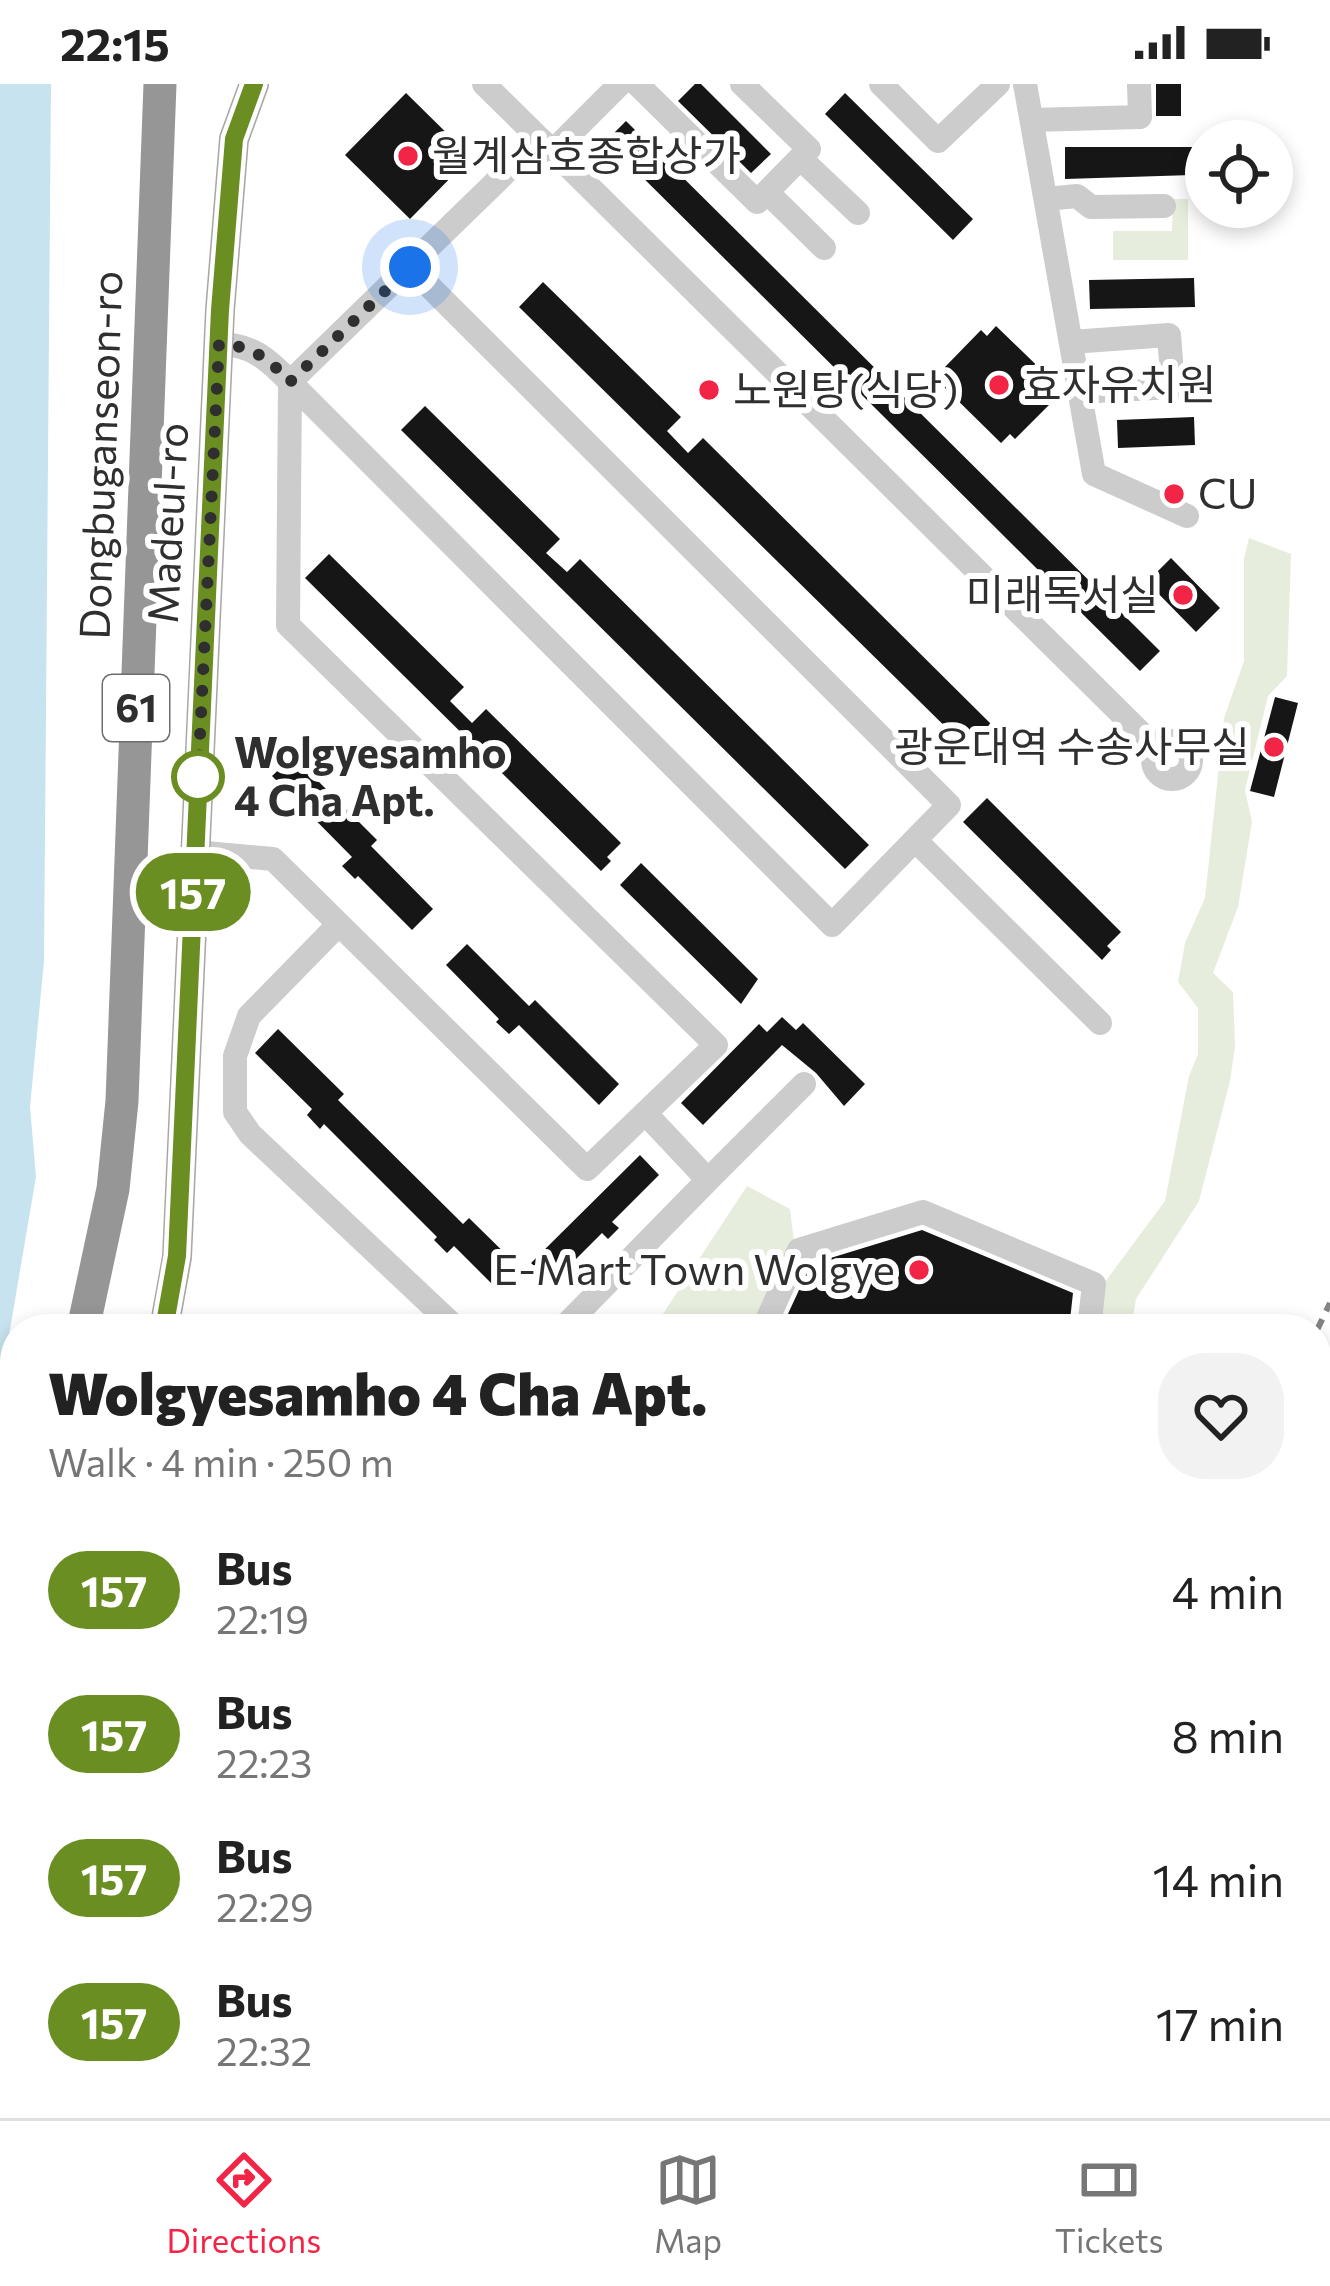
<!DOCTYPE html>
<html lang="en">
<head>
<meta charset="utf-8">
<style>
	:root { --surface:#fff; --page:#f2f2f2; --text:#222; --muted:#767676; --line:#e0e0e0; --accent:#f32546 }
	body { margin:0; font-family:Commissioner,"Noto Sans KR",sans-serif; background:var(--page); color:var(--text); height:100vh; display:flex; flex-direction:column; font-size:45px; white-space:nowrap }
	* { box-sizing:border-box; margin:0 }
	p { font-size:39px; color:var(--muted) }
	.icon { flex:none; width:66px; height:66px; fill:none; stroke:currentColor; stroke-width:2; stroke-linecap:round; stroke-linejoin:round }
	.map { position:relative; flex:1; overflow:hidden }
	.sheet { position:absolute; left:0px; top:1230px; width:1332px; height:804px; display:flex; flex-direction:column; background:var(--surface); border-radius:48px 48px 0 0; box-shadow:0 6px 18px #0003 }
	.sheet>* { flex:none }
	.badge { padding:0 24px; border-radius:39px; font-size:42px; line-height:78px }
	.fabs { position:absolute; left:1185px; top:36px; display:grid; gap:24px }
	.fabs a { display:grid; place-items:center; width:108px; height:108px; border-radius:50%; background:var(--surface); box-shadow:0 6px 18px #0003; font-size:60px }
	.you { position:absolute; width:60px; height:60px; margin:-30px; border:9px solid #fff; border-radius:50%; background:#1a73e8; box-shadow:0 0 0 18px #1a73e833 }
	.map>.badge { position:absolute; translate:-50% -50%; box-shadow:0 0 0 6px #fff }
	.round { display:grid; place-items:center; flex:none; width:126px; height:126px; border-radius:48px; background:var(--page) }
	.overview { display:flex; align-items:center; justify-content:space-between; height:204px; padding:0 48px }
	h1 { font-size:57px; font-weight:800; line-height:90px }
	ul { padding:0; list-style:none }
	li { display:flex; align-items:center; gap:36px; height:144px; padding:0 48px }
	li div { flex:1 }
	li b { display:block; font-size:45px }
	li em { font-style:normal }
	li .badge { min-width:132px; font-weight:700; text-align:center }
	.status { display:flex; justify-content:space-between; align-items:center; height:84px; padding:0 60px; background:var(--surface); direction:ltr }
	.status svg { height:33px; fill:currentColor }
	.dock { display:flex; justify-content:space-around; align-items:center; height:168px; border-top:3px solid var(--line); background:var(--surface); font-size:33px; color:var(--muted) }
	.dock a { display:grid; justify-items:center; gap:6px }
	.dock .active { color:var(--accent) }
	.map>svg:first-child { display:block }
	.green { fill:#e7eddc }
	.water { fill:#c7e3ef }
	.building { fill:#161616 }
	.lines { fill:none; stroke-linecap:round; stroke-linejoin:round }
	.minor { stroke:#ccc; stroke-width:24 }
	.major { stroke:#a7a7a7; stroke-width:30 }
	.highway { stroke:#969696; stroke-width:33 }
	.rail { stroke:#848484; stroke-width:6; stroke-dasharray:12 9; stroke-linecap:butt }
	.line-casing { stroke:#fff; stroke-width:27 }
	.line { stroke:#6b8e23; stroke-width:18 }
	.walk { stroke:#2f2f2f; stroke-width:12; stroke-dasharray:0 21.6 }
	.poi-dot { fill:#f32546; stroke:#fff; stroke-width:4.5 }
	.stop-dot { fill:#fff; stroke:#6b8e23; stroke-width:6 }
	.labels { text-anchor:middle; stroke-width:12; stroke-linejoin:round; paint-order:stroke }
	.shield { fill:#fff; stroke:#6d6d6d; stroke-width:3 }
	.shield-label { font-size:39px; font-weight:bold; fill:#2f2f2f }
	.poi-label { font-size:42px; fill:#2f2f2f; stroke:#fff; text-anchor:start }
	.street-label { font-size:42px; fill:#2f2f2f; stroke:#fff }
	.stop-label { font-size:42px; font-weight:bold; fill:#2f2f2f; stroke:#fff; text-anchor:start }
</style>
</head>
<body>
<div class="status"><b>22:15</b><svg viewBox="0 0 49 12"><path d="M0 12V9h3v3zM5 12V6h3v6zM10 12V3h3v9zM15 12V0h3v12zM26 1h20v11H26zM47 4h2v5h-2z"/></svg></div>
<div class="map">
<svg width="1330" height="2034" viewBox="0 0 1330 2034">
	<rect width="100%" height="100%" fill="#fff"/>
	<!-- green -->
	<path class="green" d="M1173,115H1188V176H1113V147H1172Z
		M1249,454L1291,470L1287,592L1268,612L1245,706L1252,738L1238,823L1213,889L1233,908L1235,963L1230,997L1199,1117L1136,1215L1131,1245H1099L1102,1202L1165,1117L1189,992L1198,970V924L1178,898L1185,859L1205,814L1224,634L1244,577V474Z
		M747,1102L790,1125L794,1157L754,1245H653Z
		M1330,1687V2034H1035L1041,2019H1317V1697Z
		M707,2019H791L770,2034H684Z"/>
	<!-- water -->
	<path class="water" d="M0,0H51L44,877L30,1023L36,1093L0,1304Z"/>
	<!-- building -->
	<path class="building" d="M695,0H701L771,70L751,89L678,17Z
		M1156,0H1181V32H1156Z
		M406,9L471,73L410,135L345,71Z
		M845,9L973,135L953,156L825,30Z
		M626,37L1160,567L1140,587L606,57Z
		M1065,63H1192V91L1065,95Z
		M1194,194L1195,223L1090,225L1089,196Z
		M543,198L681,333L667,347L688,369L703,354L992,641L978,655L982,659L972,669L519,223Z
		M996,242L1057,301L1049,310L1054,316L1015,355L1010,350L1001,359L941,300L951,289L945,283L981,246L987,252Z
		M425,322L560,455L546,469L567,488L580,475L869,761L845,785L401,346Z
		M1194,333L1195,361L1118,364L1117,336Z
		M329,470L464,603L450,617L472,639L486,625L621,759L607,773L611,777L601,787L305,494Z
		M1171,474L1220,524L1196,548L1147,498Z
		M1275,613L1298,619L1274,713L1250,707Z
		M293,672L377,756L371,762L433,825L412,846L358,792L355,795L342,782L352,773L272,692Z
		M987,714L1121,848L1107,862L1111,866L1102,876L963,738Z
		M641,779L758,895L741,920L620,801Z
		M467,860L529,922L535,916L619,1000L599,1021L519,941L509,950L496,938L499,935L446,881Z
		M782,933L796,946L803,939L865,1000L844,1022L816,989L782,961L703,1041L681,1019L759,940L767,948Z
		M278,945L344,1010L338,1016L463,1140L469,1134L520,1184L498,1206L454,1162L447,1169L434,1156L437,1153L324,1040L320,1045L307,1031L312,1025L255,969Z
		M640,1071L659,1091L612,1138L619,1144L608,1155L602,1149L552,1199L531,1179Z
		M922,1146L1073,1209L1069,1245H781L811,1180Z
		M0,1796L15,1803V1836L0,1830Z
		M291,2019H331L324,2034H284Z"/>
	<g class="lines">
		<!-- minor -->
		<path class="minor" d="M484,0L540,55
			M620,0L553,67L1156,664
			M637,0L757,118L809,65L742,0
			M881,0L938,57L998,0
			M1025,0L1094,390L1187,432
			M1032,36L1140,33L1139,0
			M800,74L858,129
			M767,108L824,164
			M1046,115L1077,112L1091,123L1164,122
			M1071,258L1169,251L1173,303L1079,308
			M219,260C251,260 268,275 290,298L540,55L553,67
			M290,298L832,841L949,721L410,183
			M1153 676a19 19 0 1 1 38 0a19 19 0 1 1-38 0Z
			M915,756L1100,939
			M195,768L273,775L587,1085L716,961L288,541L290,298
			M339,840L249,932L235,972V1028L250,1050L457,1245
			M708,1096L804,1000
			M562,1245L708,1096L645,1029
			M763,1245L799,1166L923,1128L1094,1200L1089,1245
			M1317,1609L1330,1595
			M0,1904L15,1871
			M192,2019L228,2034
			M447,2019L442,2031L447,2034
			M519,2019L556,2034
			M250,2034L257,2019
			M631,2034L658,2019
			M1014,2034L1021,2019"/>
		<!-- major -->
		<path class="major" d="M164,1245L177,1173L220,226L234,55L254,0
			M0,1596L15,1575
			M0,1645L15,1610"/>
		<!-- highway -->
		<path class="highway" d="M83,1245L113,1105L122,1017L160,0
			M0,1462L15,1431"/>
		<!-- rail -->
		<path class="rail" d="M1317,1246L1330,1219
			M1317,1328L1330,1301
			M967,2034L974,2019"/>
	</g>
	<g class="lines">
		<!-- line casing -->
		<g class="line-casing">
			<path id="line" d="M164,1245L177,1172L220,226L234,55L254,0"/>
		</g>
		<!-- line -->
		<use href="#line" class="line"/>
		<!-- walk -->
		<path class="walk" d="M198,693L219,260C251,261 269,275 290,298L410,183"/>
	</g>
	<!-- markers -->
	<g class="poi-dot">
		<circle cx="408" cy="72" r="12"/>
		<circle cx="999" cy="301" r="12"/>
		<circle cx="709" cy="306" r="12"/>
		<circle cx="1174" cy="410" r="12"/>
		<circle cx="1183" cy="511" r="12"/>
		<circle cx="1274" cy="663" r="12"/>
		<circle cx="919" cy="1186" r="12"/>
	</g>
	<circle class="stop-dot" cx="198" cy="693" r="24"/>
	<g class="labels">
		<!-- shield labels -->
		<rect class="shield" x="103" y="591" width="66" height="66" rx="9"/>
		<g class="shield-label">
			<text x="136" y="638">61</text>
		</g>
		<!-- poi labels -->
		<g class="poi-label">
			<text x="432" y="87">월계삼호종합상가</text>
			<text x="1023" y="316">효자유치원</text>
			<text x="733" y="321">노원탕(식당)</text>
			<text x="1198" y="425">CU</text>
			<text x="1159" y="526" text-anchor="end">미래독서실</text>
			<text x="1250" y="678" text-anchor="end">광운대역 수송사무실</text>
			<text x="895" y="1201" text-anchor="end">E-Mart Town Wolgye</text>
		</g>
		<!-- street labels -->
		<g class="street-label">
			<text transform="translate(101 371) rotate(-88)" y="15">Dongbuganseon-ro</text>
			<text transform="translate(168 439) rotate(-87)" y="15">Madeul-ro</text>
		</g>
		<!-- stop labels -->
		<g class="stop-label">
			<text x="234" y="684">Wolgyesamho<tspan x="234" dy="48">4 Cha Apt.</tspan></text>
		</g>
	</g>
</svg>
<div class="fabs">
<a><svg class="icon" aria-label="locate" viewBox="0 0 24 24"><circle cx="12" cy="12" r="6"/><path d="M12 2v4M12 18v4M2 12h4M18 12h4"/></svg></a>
</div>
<div class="you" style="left:410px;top:183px"></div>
<b class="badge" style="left:193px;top:808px;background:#6b8e23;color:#fff">157</b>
<section class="sheet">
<div class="overview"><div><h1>Wolgyesamho 4 Cha Apt.</h1><p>Walk · 4 min · 250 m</p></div><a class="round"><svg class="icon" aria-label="heart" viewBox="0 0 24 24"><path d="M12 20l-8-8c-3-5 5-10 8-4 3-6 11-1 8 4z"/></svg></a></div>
<ul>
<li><span class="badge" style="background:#6b8e23;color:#fff">157</span><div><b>Bus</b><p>22:19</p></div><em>4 min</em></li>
<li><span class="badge" style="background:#6b8e23;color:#fff">157</span><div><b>Bus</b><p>22:23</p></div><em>8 min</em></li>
<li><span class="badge" style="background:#6b8e23;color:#fff">157</span><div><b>Bus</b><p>22:29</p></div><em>14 min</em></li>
<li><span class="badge" style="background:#6b8e23;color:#fff">157</span><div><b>Bus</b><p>22:32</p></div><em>17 min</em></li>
</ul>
</section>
</div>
<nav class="dock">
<a class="active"><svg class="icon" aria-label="directions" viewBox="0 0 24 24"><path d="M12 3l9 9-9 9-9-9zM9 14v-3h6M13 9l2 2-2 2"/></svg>Directions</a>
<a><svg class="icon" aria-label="map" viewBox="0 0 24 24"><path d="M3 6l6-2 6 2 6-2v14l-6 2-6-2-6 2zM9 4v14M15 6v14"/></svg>Map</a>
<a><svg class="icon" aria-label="tickets" viewBox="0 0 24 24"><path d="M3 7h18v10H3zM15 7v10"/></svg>Tickets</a>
</nav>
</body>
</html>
